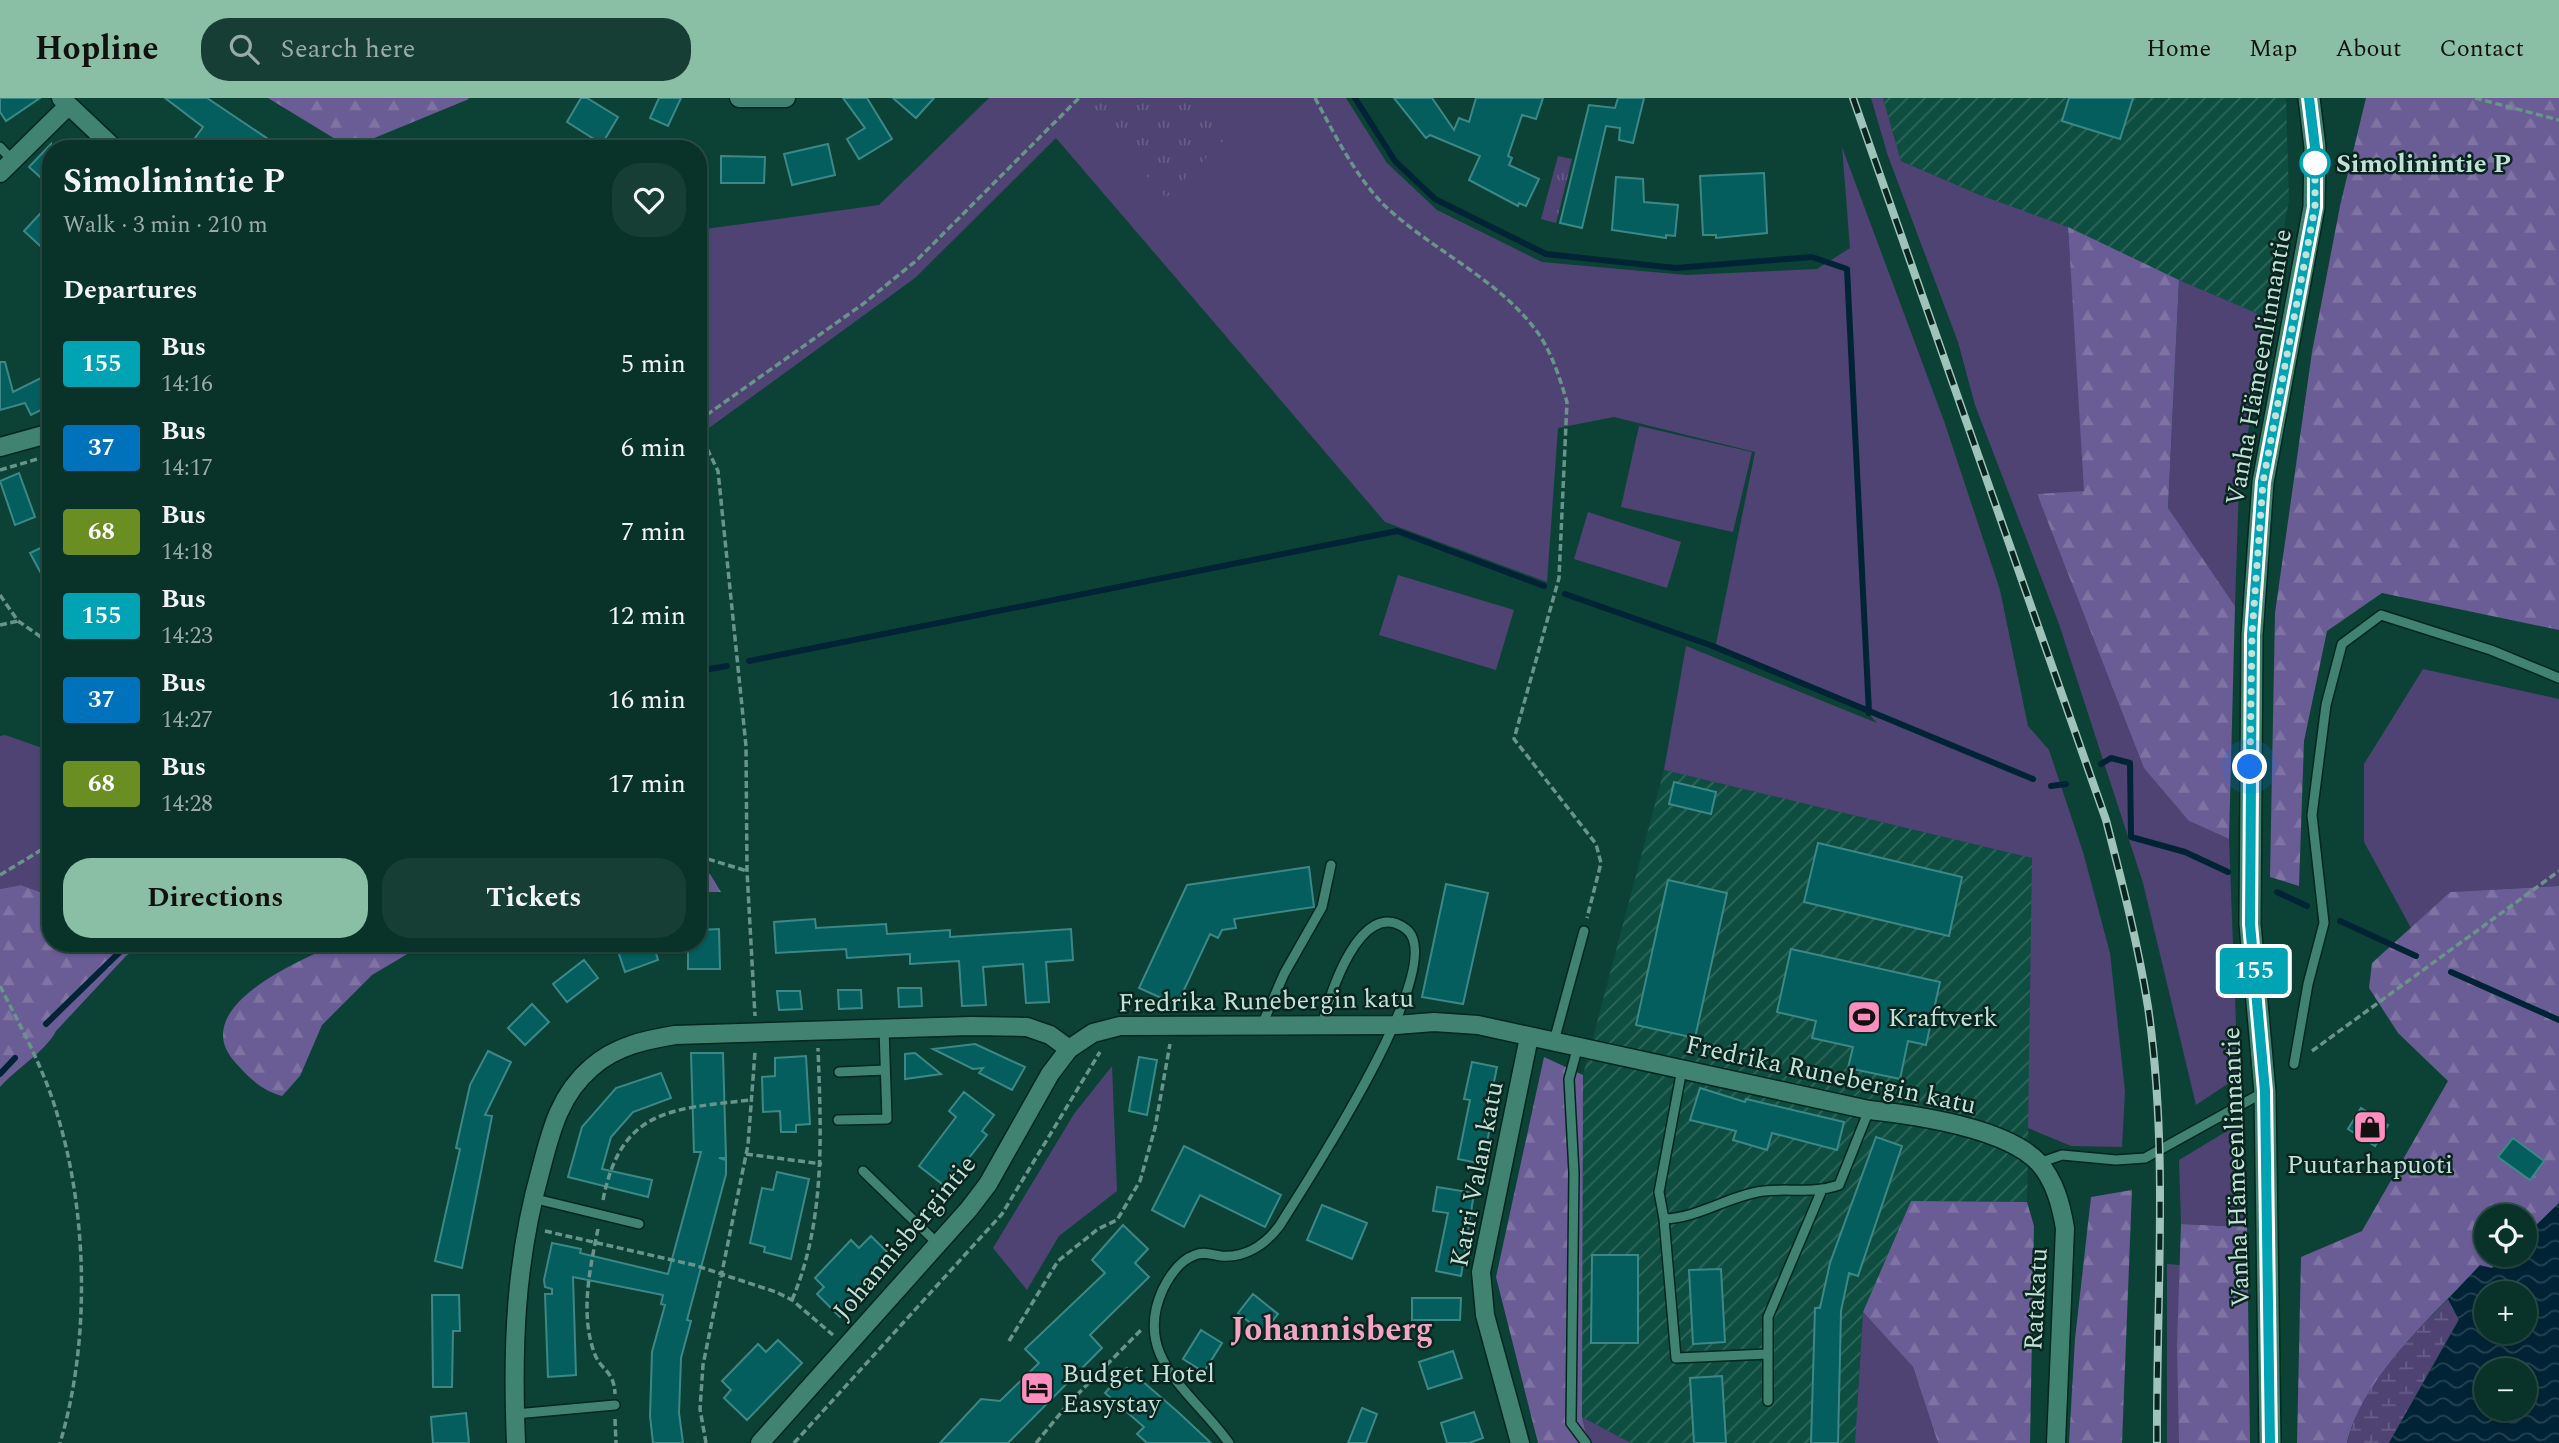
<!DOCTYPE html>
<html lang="en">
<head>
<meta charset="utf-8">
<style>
	:root { --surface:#093228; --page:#173e34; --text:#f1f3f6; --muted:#99aaa8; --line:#294d45; --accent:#8abfa5 }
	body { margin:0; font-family:Spectral,serif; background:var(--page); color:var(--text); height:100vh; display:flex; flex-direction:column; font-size:26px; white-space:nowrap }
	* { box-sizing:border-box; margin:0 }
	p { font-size:23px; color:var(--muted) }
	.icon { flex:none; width:38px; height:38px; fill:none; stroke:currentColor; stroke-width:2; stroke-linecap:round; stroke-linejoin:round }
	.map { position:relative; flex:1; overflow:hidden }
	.sheet { position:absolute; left:42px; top:42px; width:665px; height:812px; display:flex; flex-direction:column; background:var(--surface); border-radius:28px; box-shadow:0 2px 5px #0004,0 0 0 2px var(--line) }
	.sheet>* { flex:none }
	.badge { padding:0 14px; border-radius:5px; font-size:24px; line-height:46px }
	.fabs { position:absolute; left:2474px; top:1106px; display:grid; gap:14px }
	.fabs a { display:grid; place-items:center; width:63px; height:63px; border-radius:50%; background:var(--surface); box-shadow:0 2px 5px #0004,0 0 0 2px var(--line); font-size:35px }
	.you { position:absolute; width:35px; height:35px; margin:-18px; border:5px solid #fff; border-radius:50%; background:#1a73e8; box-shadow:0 0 0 10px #1a73e833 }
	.map>.badge { position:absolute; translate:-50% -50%; box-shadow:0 0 0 4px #fff }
	h2 { padding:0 21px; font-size:26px; line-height:63px }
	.round { display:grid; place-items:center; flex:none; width:74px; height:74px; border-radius:28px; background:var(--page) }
	.overview { display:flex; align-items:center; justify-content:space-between; height:119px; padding:0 21px }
	h1 { font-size:33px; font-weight:700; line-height:52px }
	.button { display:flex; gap:14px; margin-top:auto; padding:14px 21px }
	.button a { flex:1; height:80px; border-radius:28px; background:var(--accent); color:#111; font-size:28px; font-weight:700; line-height:80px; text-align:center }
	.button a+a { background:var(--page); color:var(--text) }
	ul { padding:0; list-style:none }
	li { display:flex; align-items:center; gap:21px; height:84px; padding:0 21px }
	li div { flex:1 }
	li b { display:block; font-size:26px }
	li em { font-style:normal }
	li .badge { min-width:77px; font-weight:700; text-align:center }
	header { display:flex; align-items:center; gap:42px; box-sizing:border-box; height:98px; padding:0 35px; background:var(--accent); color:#111 }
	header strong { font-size:33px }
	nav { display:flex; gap:38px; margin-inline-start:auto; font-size:24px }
	.search { width:490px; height:63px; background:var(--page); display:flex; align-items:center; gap:18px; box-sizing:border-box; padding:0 24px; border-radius:28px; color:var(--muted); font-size:26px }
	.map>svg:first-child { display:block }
	.industrial { fill:url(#industrial-furrows) }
	.grass { fill:#4e4373 }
	.forest { fill:url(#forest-firs) }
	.wetland { fill:url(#wetland-marsh) }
	.park { fill:url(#park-tufts) }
	.water { fill:url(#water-waves); fill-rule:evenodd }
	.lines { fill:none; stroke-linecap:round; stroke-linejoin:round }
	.stream { stroke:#002435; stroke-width:6 }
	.building { fill:#035e5d; stroke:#3d8887; stroke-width:2 }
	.service-casing { stroke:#02271e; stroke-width:12 }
	.minor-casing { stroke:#02271e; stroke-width:21 }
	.tertiary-casing { stroke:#02271e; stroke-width:24 }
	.path { stroke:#699489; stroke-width:3.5; stroke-dasharray:7 3.5; stroke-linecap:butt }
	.service { stroke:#418371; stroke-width:9 }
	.minor { stroke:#418371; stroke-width:18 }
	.tertiary { stroke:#418371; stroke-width:21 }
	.rail-casing { stroke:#9fc3b9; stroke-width:8 }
	.rail { stroke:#09251e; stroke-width:5; stroke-dasharray:16; stroke-linecap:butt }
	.line-casing { stroke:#fff; stroke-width:16 }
	.line { stroke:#00a3b4; stroke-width:10 }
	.walk { stroke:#c2e2d8; stroke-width:7; stroke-dasharray:0 12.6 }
	.stop-dot { fill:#fff; stroke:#00a3b4; stroke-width:3.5 }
	.labels { text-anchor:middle; stroke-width:5; stroke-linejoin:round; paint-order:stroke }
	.stop-label { font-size:26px; font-weight:bold; fill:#c2e2d8; stroke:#09251e; text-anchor:start }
	.street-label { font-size:26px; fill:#c2e2d8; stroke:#09251e }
	.poi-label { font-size:26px; fill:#c2e2d8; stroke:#09251e; text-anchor:start }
	.district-label { font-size:33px; font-weight:bold; fill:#f2a4c3; stroke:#09251e }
</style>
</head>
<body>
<header>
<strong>Hopline</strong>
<div class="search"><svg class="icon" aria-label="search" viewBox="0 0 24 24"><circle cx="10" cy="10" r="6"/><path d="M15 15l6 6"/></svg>Search here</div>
<nav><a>Home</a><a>Map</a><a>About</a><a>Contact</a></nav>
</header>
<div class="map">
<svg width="2559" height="1345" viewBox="0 0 2559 1345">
	<defs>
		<pattern id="industrial-furrows" width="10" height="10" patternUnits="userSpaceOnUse" patternTransform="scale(1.75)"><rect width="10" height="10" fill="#0d4e40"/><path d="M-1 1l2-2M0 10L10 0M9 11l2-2" fill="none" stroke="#2f675b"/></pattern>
		<pattern id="forest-firs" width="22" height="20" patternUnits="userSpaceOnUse" patternTransform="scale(1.75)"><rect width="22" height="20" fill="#6a5c95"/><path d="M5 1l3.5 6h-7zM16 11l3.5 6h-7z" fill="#7e73a3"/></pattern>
		<pattern id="wetland-marsh" width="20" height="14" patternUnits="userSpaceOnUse" patternTransform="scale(1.75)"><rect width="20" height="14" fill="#4e4373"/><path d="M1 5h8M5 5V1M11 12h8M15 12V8" fill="none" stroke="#665e86"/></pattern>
		<pattern id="park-tufts" width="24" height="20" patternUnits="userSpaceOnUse" patternTransform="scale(1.75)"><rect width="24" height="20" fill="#4e4373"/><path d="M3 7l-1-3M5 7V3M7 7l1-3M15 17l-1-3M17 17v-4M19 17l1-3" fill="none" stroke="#665e86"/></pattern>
		<pattern id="water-waves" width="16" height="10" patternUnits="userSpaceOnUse" patternTransform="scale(1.75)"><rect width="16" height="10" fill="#002435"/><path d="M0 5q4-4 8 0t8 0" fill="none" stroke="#244452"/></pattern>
	</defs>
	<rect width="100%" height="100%" fill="#0c4236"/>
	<!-- industrial -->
	<path class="industrial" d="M1883,0H2286L2289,102L2268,220L1901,63Z
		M1664,672L2033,760L2027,1104L1911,1103L1863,1214L1855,1345H1631L1582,1319L1583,977Z"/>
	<!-- grass -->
	<path class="grass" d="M989,0H1346L1387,65L1437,112L1542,164L1686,177L1817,171L1850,150L1842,49L1944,323L2000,492L2028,628L2049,652L2083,754L2110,855L2125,993L2122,1049L2071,1048L2028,1030L2032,760L1664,672L1686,548L1877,625L1863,609L1716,546L1755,354L1614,319L1558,330L1547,484L1385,424L1056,40L915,180L698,338V132L879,107Z
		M1871,0H1883L1901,63L1980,97L2068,129L2085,394L2037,397L2189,723L2229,741L2238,979L2196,1007L2143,785L2059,526L1975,307L1958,244L1888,58Z
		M2179,182L2268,220L2239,386L2235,508L2168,411Z
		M1639,328L1752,354L1733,434L1621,409Z
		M1588,414L1681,444L1667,490L1574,461Z
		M1398,477L1514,512L1496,572L1379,537Z
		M2423,571L2559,601V788L2450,794L2411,830L2364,744V666Z
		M5,637L51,653V798L21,787L0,791V638Z
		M1112,968L1117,1093L1059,1138L1027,1192L993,1150L1074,1016Z
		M2242,1024L2247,1129L2181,1126L2179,1062Z
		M2167,1166L2180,1167L2179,1345H2167Z
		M1863,1214L1913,1269L1938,1345H1855Z
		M1582,1319L1631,1345H1588Z"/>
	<!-- forest -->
	<path class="forest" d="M268,0H468L469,1L350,50Z
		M2366,0H2559V532L2382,495L2327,533L2304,643L2299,788L2270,779L2275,515L2312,254L2340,108Z
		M2068,129L2179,182L2168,410L2235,508L2229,741L2189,723L2144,670L2037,396L2084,393Z
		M698,773L710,776L721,794H698Z
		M21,787L51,798V845H145L126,858L56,933C45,954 17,970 0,989V791Z
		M2559,788V1105L2525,1138V1118H2487V1157H2506L2493,1171L2480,1168C2434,1216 2363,1279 2347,1345H2297L2301,1159L2362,1133L2448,983L2398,935L2369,890L2372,865L2450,794Z
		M338,845H413L409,855L372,877L322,927L300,978L282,998C261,992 248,979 234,963C188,909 299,863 338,845Z
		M1544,959L1583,977L1582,1319L1588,1345H1538L1496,1179Z
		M2132,1092L2122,1345H2069L2075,1241L2091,1099Z
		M1911,1103L2027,1104L2034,1128L2030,1345H1938L1913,1269L1863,1214Z
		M2181,1126L2247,1129L2250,1345H2179L2177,1248Z"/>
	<!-- wetland -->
	<path class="wetland" d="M2448,1201L2459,1221L2389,1345H2347C2361,1288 2409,1241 2448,1201Z"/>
	<!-- park -->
	<path class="park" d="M1104,0H1209L1235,31L1166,100L1089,14Z
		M1558,58L1572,61L1556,125L1541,121Z"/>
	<!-- water -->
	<path class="water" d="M2559,1105V1345H2389L2459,1222L2448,1201L2480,1167L2492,1170L2506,1157H2525V1138ZM2487,1195H2525V1234H2487ZM2487,1272H2525V1311H2487Z"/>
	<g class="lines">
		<!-- stream -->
		<path class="stream" d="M1355,0L1395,63L1435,101L1546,156L1676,170L1812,159L1847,171L1869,615
			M1565,496L1710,547L2033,681
			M749,563L1397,433L1544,488
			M698,573L727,568
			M2101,666L2111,660L2130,665L2131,739L2185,754L2228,774
			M2051,688L2066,686
			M2277,794L2307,808
			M2340,823L2416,858
			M2451,874L2559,922
			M46,926L129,845
			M0,976L15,960"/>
	</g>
	<!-- building -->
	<path class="building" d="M0,0H40L6,23L0,14Z
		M165,0H207L283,51H187L203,29Z
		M581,0H587L618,19L602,46L567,24Z
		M659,0H681L668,28L650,20Z
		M843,0H867L892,41L859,61L847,41L865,30Z
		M893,0H934L916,20Z
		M1394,0H1432L1454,32L1459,20L1469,24L1476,0H1543L1536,21L1522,17L1508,58L1512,60L1509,67L1539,81L1526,108L1519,105L1518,108L1469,82L1480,58L1430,37L1426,40Z
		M1618,0H1644L1633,45L1619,42L1620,30L1606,28L1582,130L1560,125L1589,7L1615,10Z
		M2069,0H2133L2120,41L2062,23Z
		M51,46V89L29,69Z
		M828,46L835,77L792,87L784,56Z
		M721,58L765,59L764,85H721Z
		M1764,75L1767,135L1716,140V137H1703L1700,78Z
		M1616,79L1643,81L1644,104L1678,107L1675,138L1666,137V140L1612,132Z
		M51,104V158L24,133Z
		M0,264H5L13,294L51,275V307L31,317L25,305L0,312Z
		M19,375L35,419L15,427L0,383Z
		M51,445V494L30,455Z
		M1674,684L1716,694L1711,716L1669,706Z
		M1818,745L1962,779L1949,838L1804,804Z
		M1309,769L1314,809L1234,821L1236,830L1222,832L1218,840L1210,836L1177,907L1139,890L1187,787Z
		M1668,782L1727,795L1695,940L1636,927Z
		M1446,786L1488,795L1463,906L1422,899Z
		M815,821L816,830L886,826L887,836L950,832V839L1071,831L1073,862L1046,864L1049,904L1026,905L1023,866L983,869L986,907L962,908L959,863L910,866V856L847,860L846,851L776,855L774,824Z
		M719,831L720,871H688V845H698V832Z
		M631,845H653L658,862L625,874L617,850Z
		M1791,851L1940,884L1926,947L1908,943L1900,981L1848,970L1853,949L1812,940L1816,923L1777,914Z
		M584,862L598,880L567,904L553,886Z
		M898,890H921L922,908L899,909Z
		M838,892H861L862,910L839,911Z
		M777,893H800L802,911L779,912Z
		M532,906L549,924L525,947L508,930Z
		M975,946L1025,969L1012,992L979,975L983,970L973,971L933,951Z
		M488,953L511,964L485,1017L492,1018L462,1170L435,1163L460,1051L456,1050L470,987Z
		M691,955H723L726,1060H719L726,1062V1076L687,1222L691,1223L681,1260L679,1315L683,1345H653L650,1318L652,1254L665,1207L661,1206L663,1197L573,1179L576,1277L548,1279L545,1196H552V1191L545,1189L544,1182L552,1145L581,1151L580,1155L668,1176L701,1054H694Z
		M915,955L941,976L905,981V956Z
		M806,958L810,1026L796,1027V1034H781L780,1013L763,1014L762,979L775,978V960Z
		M1139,959L1157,962L1147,1017L1129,1013Z
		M1472,964L1497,969L1485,1028L1490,1029L1483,1066L1458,1061L1470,1002L1464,1001Z
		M661,975L671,1000L633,1014L611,1039L602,1071L652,1082L648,1099L568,1079L582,1029L616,990Z
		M1700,990L1745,1004L1746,1001L1844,1024L1837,1052L1772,1035L1767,1052L1733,1042L1736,1033L1690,1022Z
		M964,994L994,1017L982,1033L987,1037L946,1089L919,1068L956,1019L949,1013Z
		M2361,1010L2388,1027L2375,1048L2348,1031Z
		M1876,1039L1902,1048L1858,1178L1849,1175L1841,1213L1838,1345H1811L1815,1210H1820L1830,1165Z
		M2513,1040L2544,1063L2530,1082L2498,1059Z
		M1184,1048L1281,1097L1265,1129L1200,1097L1184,1129L1152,1112Z
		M777,1074L809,1081L791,1161L764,1154L765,1149L750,1145L762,1090L773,1092Z
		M1437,1089L1474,1095L1461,1178L1436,1173L1448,1115L1433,1113Z
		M1322,1107L1367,1125L1352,1161L1307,1142Z
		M1123,1127L1148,1151L1135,1165L1149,1179L1090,1237L1102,1250L1008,1345H940L981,1301L1000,1303L1039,1265L1025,1251L1105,1175L1092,1162Z
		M871,1138L895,1162L840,1219L817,1196L824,1189L815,1180L851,1142L859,1150Z
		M1592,1157H1638V1245H1591Z
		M1721,1171L1725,1244L1693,1246L1689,1172Z
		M1253,1196L1278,1216L1263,1235L1238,1215Z
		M432,1197H459L460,1233H453L452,1289H433Z
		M1412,1200H1461L1460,1222H1412Z
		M1201,1232L1222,1245L1204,1274L1183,1261Z
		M778,1242L802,1265L747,1322L724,1300L731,1292L722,1283L758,1246L766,1254Z
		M1453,1253L1462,1280L1428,1291L1419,1264Z
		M1127,1270L1178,1314L1211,1345H1147L1137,1336L1144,1329L1105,1295Z
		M1722,1278L1726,1345H1694L1690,1280Z
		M1362,1310L1377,1316L1366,1345H1348Z
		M1474,1314L1483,1340L1469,1345H1447L1441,1325Z
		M466,1315L469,1345H433L431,1319Z"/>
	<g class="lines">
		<!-- service casing -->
		<g class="service-casing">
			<path id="service" d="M0,49L12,62
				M1262,927L1284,876L1322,809L1331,767
				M1554,943L1584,833
				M1578,948L1569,981L1574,1075L1571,1325L1586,1345
				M2294,966L2308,886L2324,825L2312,717L2326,607L2342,546L2381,517L2491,552L2559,580
				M1682,971L1659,1094L1664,1121C1699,1120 1730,1097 1764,1093C1790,1090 1813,1096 1839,1087L1869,1012
				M839,974L885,972
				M838,1022L887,1021L884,931
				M2039,1065L2062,1057L2116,1062L2145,1060L2264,994
				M863,1073L938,1146
				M532,1100L639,1126
				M1664,1121L1676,1260L1768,1256
				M1768,1303V1219L1821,1094
				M515,1316L615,1307
				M1229,1345C1193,1294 1131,1260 1163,1191C1170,1177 1180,1162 1195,1157C1204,1153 1212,1157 1221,1158C1246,1160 1266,1146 1280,1127C1303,1089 1452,866 1406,831C1361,797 1329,897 1322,928"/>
		</g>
		<!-- minor casing -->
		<g class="minor-casing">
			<path id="minor" d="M61,0L115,51
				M739,0H786
				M0,75L68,8
				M0,349L51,335
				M516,1345C512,1250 515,1163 541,1071C551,1032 560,996 592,969C616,948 645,942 675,937L971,928L1027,929L1050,937L1069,951
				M760,1345L969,1111L988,1086L1050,976L1069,951L1093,935L1120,928L1396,927L1434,924L1478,927L1869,1012C1915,1017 2007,1030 2039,1065C2055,1083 2061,1107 2065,1130L2056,1345
				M1520,1345L1485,1217L1481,1174L1529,939"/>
		</g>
		<!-- tertiary casing -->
		<g class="tertiary-casing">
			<path id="tertiary" d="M2270,1345L2265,994L2250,826L2252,537L2263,384L2314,109L2315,49L2309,0"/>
		</g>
		<!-- path -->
		<path class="path" d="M1315,0C1335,37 1355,78 1385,108C1433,153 1499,181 1538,235C1552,255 1560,281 1567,304L1559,480L1514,641L1596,746L1601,765L1587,820
			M2475,0L2559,22
			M698,323L863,206L917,162L1079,0
			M698,332L718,373L746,648L747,773L755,918
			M0,372L51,357
			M0,497L18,523L51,546
			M0,527L18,523
			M698,758L747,773
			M0,777L51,746
			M0,888C22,931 45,973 58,1019C88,1118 90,1246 60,1345
			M2312,953L2559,773
			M746,1056L822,1066
			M603,1102C621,1010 672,1011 751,1002
			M598,1131C590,1170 580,1215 594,1254C600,1273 614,1271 615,1296
			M545,1133L694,1167L776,1194L792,1202L833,1237
			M792,1202C826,1122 821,1035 818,950
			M1009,1243L1058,1163L1098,1131L1117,1122L1140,1083L1155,1030L1170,946
			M615,1321L616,1345
			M706,1345L700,1311L703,1267L748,1047L755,954
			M794,1345L1002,1116L1100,954
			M1036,1345L1069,1305L1142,1231"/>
		<!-- service -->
		<use href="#service" class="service"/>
		<!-- minor -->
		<use href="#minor" class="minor"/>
		<!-- tertiary -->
		<use href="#tertiary" class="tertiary"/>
		<!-- rail casing -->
		<g class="rail-casing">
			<path id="rail" d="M1853,0L2106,722C2122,784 2138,846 2148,909C2169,1053 2156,1200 2157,1345"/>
		</g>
		<!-- rail -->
		<use href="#rail" class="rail"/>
	</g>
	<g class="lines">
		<!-- line casing -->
		<g class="line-casing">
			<path id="line" d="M2270,1345L2265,993L2250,826L2252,537L2263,384L2315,109V49L2309,0"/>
		</g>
		<!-- line -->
		<use href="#line" class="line"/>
		<!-- walk -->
		<path class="walk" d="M2250,669L2252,537L2263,384L2315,109V65"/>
	</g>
	<!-- icons -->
	<defs>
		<g id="stadium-square" transform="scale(1.75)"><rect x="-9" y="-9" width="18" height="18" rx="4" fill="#fd8ebe" stroke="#09251e"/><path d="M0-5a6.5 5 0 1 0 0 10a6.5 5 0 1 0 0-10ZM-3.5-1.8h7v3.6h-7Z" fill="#111"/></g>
		<g id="shop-square" transform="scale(1.75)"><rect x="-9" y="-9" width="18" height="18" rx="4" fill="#fd8ebe" stroke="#09251e"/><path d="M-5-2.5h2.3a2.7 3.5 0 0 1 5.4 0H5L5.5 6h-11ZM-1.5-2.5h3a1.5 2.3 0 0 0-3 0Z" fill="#111"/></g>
		<g id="hotel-square" transform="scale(1.75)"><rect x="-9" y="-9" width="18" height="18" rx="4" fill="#fd8ebe" stroke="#09251e"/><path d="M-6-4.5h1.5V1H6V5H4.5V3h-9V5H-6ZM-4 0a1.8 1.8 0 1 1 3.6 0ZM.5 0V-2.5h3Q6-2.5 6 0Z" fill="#111"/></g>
	</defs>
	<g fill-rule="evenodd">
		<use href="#stadium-square" x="1864" y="919"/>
		<use href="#shop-square" x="2370" y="1029"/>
		<use href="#hotel-square" x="1037" y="1290"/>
	</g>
	<!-- markers -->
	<circle class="stop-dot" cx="2315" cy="65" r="14"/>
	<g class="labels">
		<!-- stop labels -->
		<g class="stop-label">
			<text x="2336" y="74">Simolinintie P</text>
		</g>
		<!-- street labels -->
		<g class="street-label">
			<text transform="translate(2258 269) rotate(-80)" y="9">Vanha Hämeenlinnantie</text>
			<text transform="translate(1266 902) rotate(-1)" y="9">Fredrika Runebergin katu</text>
			<text transform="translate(1831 976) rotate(12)" y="9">Fredrika Runebergin katu</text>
			<text transform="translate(2235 1069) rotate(-92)" y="9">Vanha Hämeenlinnantie</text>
			<text transform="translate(1476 1076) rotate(-79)" y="9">Katri Valan katu</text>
			<text transform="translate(904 1139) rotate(-50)" y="9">Johannisbergintie</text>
			<text transform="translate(2035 1201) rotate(-87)" y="9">Ratakatu</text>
		</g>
		<!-- poi labels -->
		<g class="poi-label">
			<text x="1888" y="928">Kraftverk</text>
			<text x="2370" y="1075" text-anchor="middle">Puutarhapuoti</text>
			<text x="1062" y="1284">Budget Hotel<tspan x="1062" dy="30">Easystay</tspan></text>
		</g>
		<!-- district labels -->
		<g class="district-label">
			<text x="1332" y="1242">Johannisberg</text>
		</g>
	</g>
</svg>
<div class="fabs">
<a><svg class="icon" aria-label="locate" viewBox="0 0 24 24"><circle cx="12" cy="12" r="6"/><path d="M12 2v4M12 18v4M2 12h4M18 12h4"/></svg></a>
<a>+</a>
<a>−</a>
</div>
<div class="you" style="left:2250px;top:669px"></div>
<b class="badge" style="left:2254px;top:873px;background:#00a3b4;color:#fff">155</b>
<section class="sheet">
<div class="overview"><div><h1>Simolinintie P</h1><p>Walk · 3 min · 210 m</p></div><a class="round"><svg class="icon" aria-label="heart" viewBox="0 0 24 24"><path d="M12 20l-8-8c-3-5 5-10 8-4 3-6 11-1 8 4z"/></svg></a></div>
<h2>Departures</h2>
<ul>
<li><span class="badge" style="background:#00a3b4;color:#fff">155</span><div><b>Bus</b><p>14:16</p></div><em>5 min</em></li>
<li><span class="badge" style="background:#0072bc;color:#fff">37</span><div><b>Bus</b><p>14:17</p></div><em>6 min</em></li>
<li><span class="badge" style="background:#6b8e23;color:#fff">68</span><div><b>Bus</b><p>14:18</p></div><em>7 min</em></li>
<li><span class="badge" style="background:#00a3b4;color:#fff">155</span><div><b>Bus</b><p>14:23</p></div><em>12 min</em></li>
<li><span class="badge" style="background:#0072bc;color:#fff">37</span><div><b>Bus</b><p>14:27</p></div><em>16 min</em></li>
<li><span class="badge" style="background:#6b8e23;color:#fff">68</span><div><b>Bus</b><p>14:28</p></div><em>17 min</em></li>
</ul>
<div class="button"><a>Directions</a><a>Tickets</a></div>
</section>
</div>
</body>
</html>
